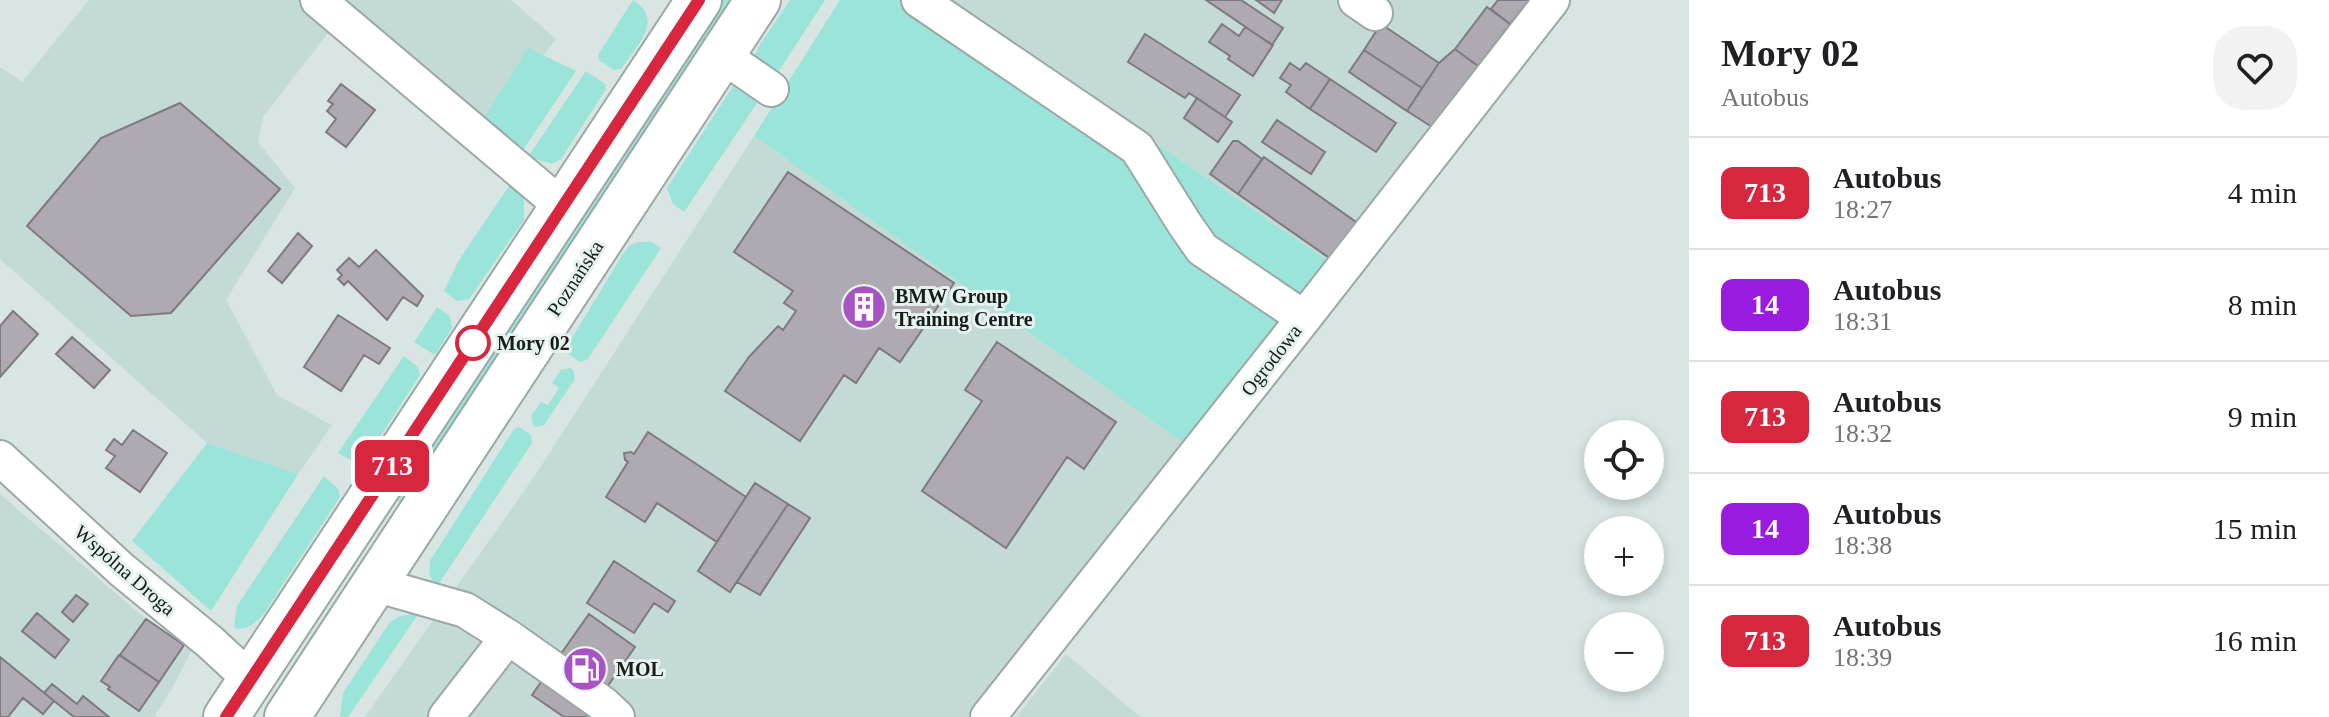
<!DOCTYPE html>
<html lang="pl">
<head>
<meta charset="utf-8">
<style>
	:root { --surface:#fff; --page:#f2f2f2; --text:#202124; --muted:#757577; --line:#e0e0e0 }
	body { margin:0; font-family:Georgia,serif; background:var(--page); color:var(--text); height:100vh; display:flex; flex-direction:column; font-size:30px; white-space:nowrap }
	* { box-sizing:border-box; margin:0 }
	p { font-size:26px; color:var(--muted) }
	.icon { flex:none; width:44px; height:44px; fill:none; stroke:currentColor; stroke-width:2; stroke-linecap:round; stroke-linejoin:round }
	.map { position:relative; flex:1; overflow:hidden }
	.panel { display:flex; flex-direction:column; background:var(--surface); width:640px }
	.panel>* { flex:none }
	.badge { padding:0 16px; border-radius:12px; font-size:28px; line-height:52px }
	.tools { position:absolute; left:1584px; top:420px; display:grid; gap:16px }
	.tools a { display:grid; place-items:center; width:80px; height:80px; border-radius:50%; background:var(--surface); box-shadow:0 4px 12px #0003; font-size:40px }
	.map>.badge { position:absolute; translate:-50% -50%; box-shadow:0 0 0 4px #fff }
	.round { display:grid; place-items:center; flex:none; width:84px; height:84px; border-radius:32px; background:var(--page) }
	.overview { display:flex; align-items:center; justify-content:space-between; height:136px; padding:0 32px }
	h1 { font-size:38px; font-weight:700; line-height:60px }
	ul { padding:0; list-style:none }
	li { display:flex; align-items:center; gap:24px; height:112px; padding:0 32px; border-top:2px solid var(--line) }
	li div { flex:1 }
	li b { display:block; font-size:30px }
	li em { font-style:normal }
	li .badge { min-width:88px; font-weight:700; text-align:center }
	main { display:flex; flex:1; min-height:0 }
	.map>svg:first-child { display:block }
	.built { fill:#c4dad6 }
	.green { fill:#9ae4d9 }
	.building { fill:#afa9b2; stroke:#7f7982; stroke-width:2 }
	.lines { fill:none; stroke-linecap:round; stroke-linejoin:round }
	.minor-casing { stroke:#9ba8a6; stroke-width:38 }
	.major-casing { stroke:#9ba8a6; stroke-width:48 }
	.minor { stroke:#fff; stroke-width:34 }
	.major { stroke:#fff; stroke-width:44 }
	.line-casing { stroke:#fff; stroke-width:18 }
	.line { stroke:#d7263d; stroke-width:12 }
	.stop-dot { fill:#fff; stroke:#d7263d; stroke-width:4 }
	.labels { text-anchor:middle; stroke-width:6; stroke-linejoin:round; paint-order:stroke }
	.street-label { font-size:20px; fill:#181d1c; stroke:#e5f2f0 }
	.poi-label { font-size:20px; font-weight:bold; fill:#181d1c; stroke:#e5f2f0; text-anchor:start }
	.stop-label { font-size:20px; font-weight:bold; fill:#181d1c; stroke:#e5f2f0; text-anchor:start }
</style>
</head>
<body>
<main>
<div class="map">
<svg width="1689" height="717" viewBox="0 0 1689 717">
	<rect width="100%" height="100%" fill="#d8e5e3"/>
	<!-- built -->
	<path class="built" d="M89,0H511L556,39L475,146L328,33L263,117L258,142L295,188L226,300L277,395L332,425L298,474L207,443L0,259V67L22,82Z
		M946,0H1532L1334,265Z
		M754,136L1189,447L978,717H365L534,477Z
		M0,494L146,619L183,645L193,648L171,690L154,717H0Z
		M1066,654L1140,717H1016Z"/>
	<!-- green -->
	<path class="green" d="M633,0C665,20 636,47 621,69L614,70L599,60L598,55Z
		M716,0H738L404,505L389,496Z
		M790,0H825L773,80L751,63L759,46Z
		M840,0H946L1334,265L1189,447L754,136Z
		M528,48L576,71L521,153L482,121Z
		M586,71L605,84L606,89L561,159L552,164L528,157Z
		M737,80L763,94L684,212L673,204L667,188Z
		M511,183L524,195V220L469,299L457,301L444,291L459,260Z
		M639,242H652L661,248L588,359L580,362L564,351L623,254L630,245Z
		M437,307L450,316L452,328L435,355L414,342Z
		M404,356L418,367L420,375L361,466L338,453Z
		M570,368L573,370L575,379L544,425L536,427L533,425L531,416L541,402L548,405L559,388L552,383L561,370Z
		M519,427L531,435L532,443L438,585C428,579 429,571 430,561L514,429Z
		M207,443L298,474L211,611L132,541Z
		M324,476L338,489L340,497L263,615C255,623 247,631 234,628L237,606Z
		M419,613L348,717H340L343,693L390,622L400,616Z"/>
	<!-- building -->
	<path class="building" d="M1206,0H1241L1283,28L1272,45Z
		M1256,0H1282L1274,13Z
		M1498,0H1529L1510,24L1491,9Z
		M1487,7L1510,24L1478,66L1455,49Z
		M1222,24L1239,36L1245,27L1273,45L1253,76L1228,59L1230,56L1209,42Z
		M1381,24L1439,63L1422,88L1364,50Z
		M1145,34L1240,95L1225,117L1189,93L1185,98L1128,62Z
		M1455,49L1478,66L1432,127L1407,111L1439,63Z
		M1364,50L1422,88L1407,111L1349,72Z
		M1290,63L1300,70L1306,63L1330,79L1310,109L1286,92L1291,85L1280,78Z
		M1330,79L1396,123L1376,152L1310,109Z
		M341,84L375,110L346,147L326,132L336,119L327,111L333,104L328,101Z
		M1197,98L1232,122L1218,142L1184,118Z
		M180,103L280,189L171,313L131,316L27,226L101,138Z
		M1277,120L1325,152L1311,174L1262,142Z
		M1233,141H1238L1262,159L1238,194L1210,174Z
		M1264,157L1356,222L1359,228L1335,262L1238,194Z
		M788,172L954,283L900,362L879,348L856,383L844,375L800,441L725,391L749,357L778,326L783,330L796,311L784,303L793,291L734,252Z
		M298,233L312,246L282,283L268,271Z
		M376,250L423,296L417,306L403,297L387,320L348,281L344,285L338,279L342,275L337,270L349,258L359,267Z
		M13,311L38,334L0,377V326Z
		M338,315L390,348L379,364L364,355L341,391L304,367Z
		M72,337L110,370L94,388L56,354Z
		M997,342L1116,422L1084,469L1067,457L1006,548L922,491L982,401L965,390Z
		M133,430L167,453L140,492L106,468L115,456L106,450L114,439L122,445Z
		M648,432L746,497L717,542L657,503L645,522L606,497L628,462L625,460L624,453L631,452L634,454Z
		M755,483L788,504L730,592L698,571Z
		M788,504L810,518L760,595L737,582Z
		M614,561L675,601L668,612L654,603L634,633L587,603Z
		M76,595L88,604L73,622L62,612Z
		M37,613L69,640L55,658L22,631Z
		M589,614L635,647L586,717H564L532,695Z
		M146,619L184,645L159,682L120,655Z
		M119,655L159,682L139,711L108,689L110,687L101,681Z
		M0,657L54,701L43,714L23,698L8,717H0Z
		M52,684L77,704L83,696L109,717H74L44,693Z"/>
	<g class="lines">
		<!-- minor casing -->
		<g class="minor-casing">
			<path id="minor" d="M318,0L563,207
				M919,0L1137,148L1184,223L1202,249L1304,318
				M1356,0L1375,13
				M722,55L771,89
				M0,458L122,570L210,642L251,680
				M374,584L465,610L508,637L603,704L617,717
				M446,717L508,637
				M988,717L1304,318L1552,0"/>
		</g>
		<!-- major casing -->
		<g class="major-casing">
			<path id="major" d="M226,717L699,0
				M287,717L758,0"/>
		</g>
		<!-- minor -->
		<use href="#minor" class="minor"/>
		<!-- major -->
		<use href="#major" class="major"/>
	</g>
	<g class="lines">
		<!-- line casing -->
		<g class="line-casing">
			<path id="line" d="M226,717L699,0"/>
		</g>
		<!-- line -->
		<use href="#line" class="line"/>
	</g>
	<!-- icons -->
	<defs>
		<g id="building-disc" transform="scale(2.3)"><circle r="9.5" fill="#a753c2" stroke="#e5f2f0"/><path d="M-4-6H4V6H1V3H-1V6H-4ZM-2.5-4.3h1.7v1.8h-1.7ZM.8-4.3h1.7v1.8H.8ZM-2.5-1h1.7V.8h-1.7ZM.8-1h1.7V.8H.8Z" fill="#fff"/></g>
		<g id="fuel-disc" transform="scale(2.3)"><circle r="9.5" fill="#a753c2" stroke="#e5f2f0"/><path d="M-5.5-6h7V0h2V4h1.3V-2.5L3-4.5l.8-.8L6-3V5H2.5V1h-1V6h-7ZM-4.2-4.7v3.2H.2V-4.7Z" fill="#fff"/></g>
	</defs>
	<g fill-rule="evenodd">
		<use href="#building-disc" x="864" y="307"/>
		<use href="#fuel-disc" x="585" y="669"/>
	</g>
	<!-- markers -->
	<circle class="stop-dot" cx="473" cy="343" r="16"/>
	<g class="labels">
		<!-- street labels -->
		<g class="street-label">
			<text transform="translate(575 278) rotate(-57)" y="7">Poznańska</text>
			<text transform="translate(1271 360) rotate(-52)" y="7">Ogrodowa</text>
			<text transform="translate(125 570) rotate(41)" y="7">Wspólna Droga</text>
		</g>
		<!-- poi labels -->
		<g class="poi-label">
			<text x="895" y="303">BMW Group<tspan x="895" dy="23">Training Centre</tspan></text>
			<text x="616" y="676">MOL</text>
		</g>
		<!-- stop labels -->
		<g class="stop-label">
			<text x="497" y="350">Mory 02</text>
		</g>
	</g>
</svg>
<div class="tools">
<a><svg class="icon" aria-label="locate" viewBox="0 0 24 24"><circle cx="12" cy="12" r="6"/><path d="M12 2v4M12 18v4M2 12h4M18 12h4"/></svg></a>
<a>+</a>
<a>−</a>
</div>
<b class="badge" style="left:392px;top:466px;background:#d7263d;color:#fff">713</b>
</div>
<section class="panel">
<div class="overview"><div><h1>Mory 02</h1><p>Autobus</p></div><a class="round"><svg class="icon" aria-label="heart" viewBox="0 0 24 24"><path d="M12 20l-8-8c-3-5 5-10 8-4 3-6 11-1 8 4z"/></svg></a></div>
<ul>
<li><span class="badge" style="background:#d7263d;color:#fff">713</span><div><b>Autobus</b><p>18:27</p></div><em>4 min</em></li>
<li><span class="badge" style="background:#991bdf;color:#fff">14</span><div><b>Autobus</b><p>18:31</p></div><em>8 min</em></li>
<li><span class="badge" style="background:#d7263d;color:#fff">713</span><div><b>Autobus</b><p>18:32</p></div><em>9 min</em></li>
<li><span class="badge" style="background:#991bdf;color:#fff">14</span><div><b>Autobus</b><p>18:38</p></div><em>15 min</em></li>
<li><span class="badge" style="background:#d7263d;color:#fff">713</span><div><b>Autobus</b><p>18:39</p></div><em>16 min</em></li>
</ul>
</section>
</main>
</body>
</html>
